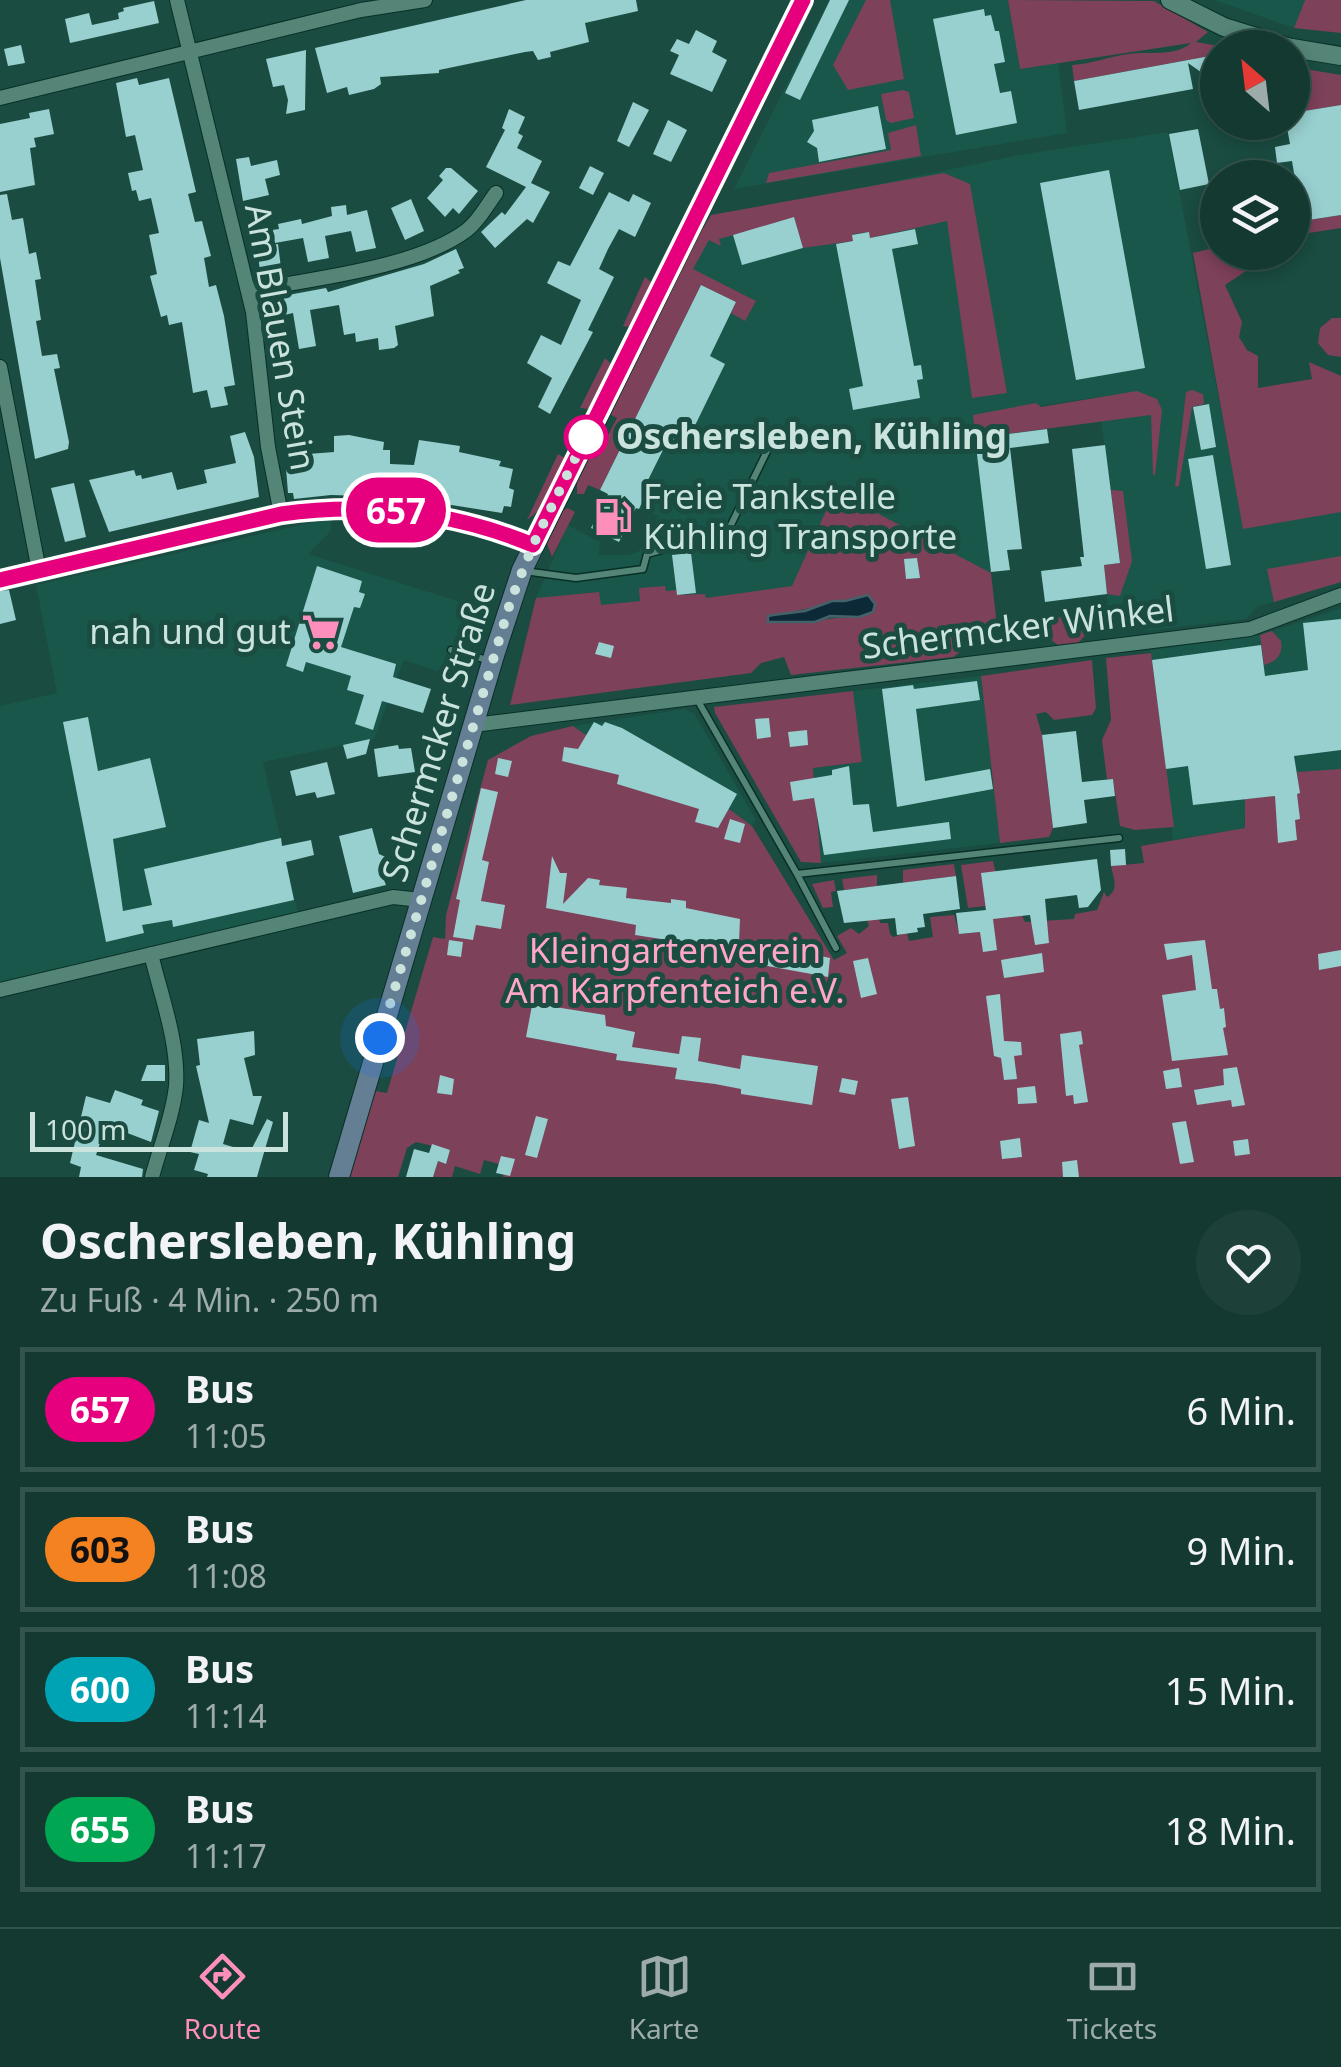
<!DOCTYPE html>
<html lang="de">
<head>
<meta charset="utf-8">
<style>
	:root { --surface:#143931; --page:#1d4039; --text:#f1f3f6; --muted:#9dacab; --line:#33534d; --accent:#fe8ebc }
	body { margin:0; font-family:"Noto Sans",sans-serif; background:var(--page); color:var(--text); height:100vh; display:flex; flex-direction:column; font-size:38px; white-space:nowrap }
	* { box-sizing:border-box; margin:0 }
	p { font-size:32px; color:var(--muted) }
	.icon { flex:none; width:55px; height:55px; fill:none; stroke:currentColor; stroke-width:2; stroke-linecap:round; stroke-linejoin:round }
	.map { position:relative; height:1177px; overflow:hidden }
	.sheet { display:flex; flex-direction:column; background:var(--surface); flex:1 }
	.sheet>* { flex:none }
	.badge { padding:0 20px; border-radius:32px; font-size:35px; line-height:65px }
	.needle { width:65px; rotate:332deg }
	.tools { position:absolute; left:1200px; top:30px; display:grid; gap:20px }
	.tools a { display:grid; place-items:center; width:110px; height:110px; border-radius:50%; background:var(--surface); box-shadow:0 5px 15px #0003,0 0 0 2px var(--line); font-size:50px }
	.scale { position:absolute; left:30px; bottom:25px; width:258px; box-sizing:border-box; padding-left:10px; border:5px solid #cae3dc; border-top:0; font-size:28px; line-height:35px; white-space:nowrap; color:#cae3dc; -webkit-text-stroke:8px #1a4c41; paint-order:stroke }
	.you { position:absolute; width:50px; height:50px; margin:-25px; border:8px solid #fff; border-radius:50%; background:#1a73e8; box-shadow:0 0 0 15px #1a73e833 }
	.map>.badge { position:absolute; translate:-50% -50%; box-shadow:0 0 0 5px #fff }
	.round { display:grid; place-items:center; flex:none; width:105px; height:105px; border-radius:52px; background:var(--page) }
	.headline { display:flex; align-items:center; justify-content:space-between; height:170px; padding:0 40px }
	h1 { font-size:48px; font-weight:700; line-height:75px }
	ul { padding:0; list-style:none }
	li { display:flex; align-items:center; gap:30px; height:125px; margin:0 20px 15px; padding:0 20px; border:5px solid var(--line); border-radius:0px }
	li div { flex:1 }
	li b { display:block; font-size:38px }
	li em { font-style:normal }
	li .badge { min-width:110px; font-weight:700; text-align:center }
	.dock { display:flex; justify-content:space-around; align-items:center; height:140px; border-top:2px solid var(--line); background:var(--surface); font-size:28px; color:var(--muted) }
	.dock a { display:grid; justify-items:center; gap:5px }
	.dock .active { color:var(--accent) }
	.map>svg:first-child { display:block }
	.built { fill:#185749 }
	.green { fill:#7d415a; fill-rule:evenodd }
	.water { fill:#0c2938; stroke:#456169; stroke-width:2.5 }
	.building { fill:#98cfcf }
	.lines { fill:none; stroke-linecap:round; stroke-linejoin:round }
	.service-casing { stroke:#093027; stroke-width:9 }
	.minor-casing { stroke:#093027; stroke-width:16 }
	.tertiary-casing { stroke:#093027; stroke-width:20 }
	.secondary-casing { stroke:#093027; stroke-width:22 }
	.service { stroke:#548577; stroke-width:6 }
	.minor { stroke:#548577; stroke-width:14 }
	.tertiary { stroke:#548577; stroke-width:18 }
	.secondary { stroke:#647e93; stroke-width:20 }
	.line-casing { stroke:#fff; stroke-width:22 }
	.line { stroke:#e6007e; stroke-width:15 }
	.walk { stroke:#cae3dc; stroke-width:10; stroke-dasharray:0 18 }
	.stop-dot { fill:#fff; stroke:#e6007e; stroke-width:5 }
	.labels { text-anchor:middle; stroke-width:10; stroke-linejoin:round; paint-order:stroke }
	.street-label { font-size:35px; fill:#cae3dc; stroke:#1a4c41 }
	.stop-label { font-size:35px; font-weight:bold; fill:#cae3dc; stroke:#1a4c41; text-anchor:start }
	.poi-label { font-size:35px; fill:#cae3dc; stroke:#1a4c41; text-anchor:start }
	.park-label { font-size:35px; fill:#ffa6c8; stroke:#1a4c41 }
</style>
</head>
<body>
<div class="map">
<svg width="1341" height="1177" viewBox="0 0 1341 1177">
	<rect width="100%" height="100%" fill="#1a4c41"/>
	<!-- built -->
	<path class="built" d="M829,0H1008L1020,69L1058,61L1067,133L734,189Z
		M1214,0H1305L1294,28Z
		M1168,132L1242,521L1341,504V582L1257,607L1246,619L1145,631L1138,607L1108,611L1104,565L1120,563L1098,397L973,416L997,626L953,657L791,675L784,657L761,663L531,623L536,598L568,525L600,542L599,555H628L639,551L658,516L639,509L645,494L607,475L692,269L720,217L1019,155Z
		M331,518V531L308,554L483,609L460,679L404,660L374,739L263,762L298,914L0,985V706L57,693L36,585Z
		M1341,608V804L1244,817L1246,828L1173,840L1150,650L1260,635Z
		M981,676L1000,843L821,863L813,768L861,762L853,691Z
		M684,709L694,713L756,820L752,826L729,809L615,743L586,735L573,726Z"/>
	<!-- green -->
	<path class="green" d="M866,0H890L904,79L848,90L833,65Z
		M1008,0L1154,1L1208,32L1196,42L1224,47L1218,48L1217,66L1210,56L1074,81L1072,65C1092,64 1110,56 1129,54C1150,51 1175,57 1191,43L1020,69Z
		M1305,0H1341V33L1294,28Z
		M1293,67L1341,75V105L1293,113Z
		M903,90L909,92L914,118L891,123L886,120L881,94Z
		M916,125L921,156L766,183L769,173L891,150L888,133Z
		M944,173L970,184L1007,393L972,398L947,221L870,238L868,232L853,234V241L803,248L794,218L719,239L721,246L709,240L693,269L756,301L745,321L731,313L736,302L701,285L600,490L588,485L584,494H577V476L587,455L596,458L617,418L608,413L682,263L711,215Z
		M1341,174L1298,195L1303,221L1341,215V228L1309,233L1293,232L1292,182Z
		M1217,247L1218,252L1265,253L1258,263L1225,285L1242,322L1239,337L1247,350L1258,356V388L1312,379L1309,362L1341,376V512L1243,529L1193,253Z
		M645,277L652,283L630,327L623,326Z
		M1332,318H1341V357L1328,355L1318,343L1320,328Z
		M605,358L611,364L589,409L580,408Z
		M1192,390L1203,394L1204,404L1192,407L1179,486L1175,487L1186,392Z
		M1137,391L1157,399L1162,410L1155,475H1153L1151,415L975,438L973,415L1036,403L1041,407Z
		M558,454L565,458L538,511L527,520Z
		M1111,490L1123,491L1132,561L1120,596L1107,594L1104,565L1120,563Z
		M835,491L991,573L997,626L953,657L791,675L784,657L761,663L751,673L510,705L536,598L599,592L601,605L640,601L639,588L665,586L666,591L677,590L678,595L705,594L706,598L792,586ZM852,599L859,617C828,616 798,627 768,621C794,607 825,608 852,599Z
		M568,508L575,512L552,557L546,541L559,512Z
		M1341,556V582L1274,602L1267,569Z
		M1108,611L1078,643L1058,645L1047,637L1046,619Z
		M1272,631L1281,641C1283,655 1277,661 1264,665L1260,635Z
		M1151,653L1174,827L1135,830L1120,826L1113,779H1107L1102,740L1111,720L1106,658Z
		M1092,660L1096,708L1092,715L1054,720L1046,712L1036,714L1042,735L1053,828L1049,837L1000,843L981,676Z
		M853,691L862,762L813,768L821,863L801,862L715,713L714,707Z
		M573,726L586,735L615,742L729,809L752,826L834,960L847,953L837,936L851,928L859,934L869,926L867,920L879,919L880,923H888L890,934L893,937L907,933L909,941L933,937L930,917L954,915L960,934L990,931L985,906L968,908L961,865L993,861C996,882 1016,901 1025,922L1074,919L1075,914L1097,910L1104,892L1107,897C1120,889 1113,878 1111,866L1144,863L1141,846L1245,828V799L1299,793L1297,772L1341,769V1177H503L506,1166L484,1160L480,1174L455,1166L452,1177H433L438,1161L446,1164L450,1150L416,1142L407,1148L398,1177H350L375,1091L387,1093L433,937L445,939L446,915L488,760L531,736Z
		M954,864L956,876L903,883V870Z
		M877,875V886L844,890L842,879Z
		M834,880L836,891L831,892L833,907L823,908L812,884Z"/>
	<!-- water -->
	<path class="water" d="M868,595L875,604L873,612L859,617L830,616L815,622H768V616L773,615L805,611L832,601H845Z"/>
	<!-- building -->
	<path class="building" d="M526,0H636L638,11L585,23L589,42L550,52L551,57L538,60L533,51L525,52L439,70V73L380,77L381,84L374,89L349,95L347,87L327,93L315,48Z
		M830,0H849L800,100L785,93Z
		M154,1L159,23L70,43L65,19L89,13L92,25L119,19L118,13L124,11L123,8Z
		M984,9L985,16L991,15L995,31H999L1005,62L994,64L1000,93L1011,91L1017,123L956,135L933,19Z
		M696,30L717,41L712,52L727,60L712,92L670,74L679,55L670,51L677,39L689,44Z
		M21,45L25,63L8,66L4,49Z
		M306,50L305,110L286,114L288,100L284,85L273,87L266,59Z
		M1210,56L1218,66V84L1188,63L1193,89L1079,110L1074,81Z
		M137,78L139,85L169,78L196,192L188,194L195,222L202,221L211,256L204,258L209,287L216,285L224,316L235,385L224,387L228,405L211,408L207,390L193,393L182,322L169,325L167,315L161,317L150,276L157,274L149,235L159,233L151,198L139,201L136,190L132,191L128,173L143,170L135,135L126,137L116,83Z
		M633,102L649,110L629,147L617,141Z
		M1341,105V215L1302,221L1292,161L1277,163L1275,147L1290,144L1286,122H1292V113Z
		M878,106L886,149L819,162L817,148L807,142L814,131L812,120Z
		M49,109L54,134L34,138L36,147L30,148L35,185L0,192V124L30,118L29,113Z
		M509,109L525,117L518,133L523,136L517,148L542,161L531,183L550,192L533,223L527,219L495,248L481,232L502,212L505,215L526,187L486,167L505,130L502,128Z
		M668,120L687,130L671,162L653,154Z
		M1198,129L1209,184L1180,190L1169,134Z
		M249,157L251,166L277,160L280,175L265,179L269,195L243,201L236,159Z
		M590,166L604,173L593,195L579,188Z
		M446,168H451L478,191L459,214L453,208L445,217L427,198L443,180L439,176Z
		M1109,170L1145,368L1076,380L1040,183Z
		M609,192L629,202L633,194L651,203L635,237L619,229L608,249L599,269L614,277L588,330L593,332L550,414L538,407L552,378L527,363L541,335L561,345L581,300L547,283L558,261L570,266Z
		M7,194L12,220L23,218L29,254L36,252L41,279L35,280L41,320L36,321L42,356L57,354L60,368L54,369L69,442L68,449L35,459L0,258V195Z
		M411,199L424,231L405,240L391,208Z
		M346,205L347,215L367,210L376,248L356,252L351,231L325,236L329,258L308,262L303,238L275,243L272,230L279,229L278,224L301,219L302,224L332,216L331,207Z
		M794,217L803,248L742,265L733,235Z
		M915,229L918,244L892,249L914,366L921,365L923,379L917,380L920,398L853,410L849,389L863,386L836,244L853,241L852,235L869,232L870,238Z
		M278,244L281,268L260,271L257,247Z
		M456,249L464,268L458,270L460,273L430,286L434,316L395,326L398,345L394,348L379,350L378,338L356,342L355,333L344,335L339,305L310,310L316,346L299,349L293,313L276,317L272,298L326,288L328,292L424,264Z
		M701,285L736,302L710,356L725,364L683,450L667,442L642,492L646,494L639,509L636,508L619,542L591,528L608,494L600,490Z
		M1209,404L1216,447L1201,450L1193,407Z
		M1047,429L1049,443L1010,448L1022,549L1007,550L1010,570L991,572L975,438Z
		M245,432L254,457L259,497L109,532L89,480L134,470L136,476L141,475L142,479L172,472L177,490L207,483L204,470L236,463L230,436Z
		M349,435L384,442L383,450H390V464L414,465L419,440L460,446L459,452L501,461L499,466L513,469L509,488L514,490L511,507L504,506L502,513L401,497L331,495L294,499L293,493H288L286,468L294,466L292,445L306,443L308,454L334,452V436Z
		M1105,445L1120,563L1104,565L1107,594L1045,602L1041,571L1082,566L1080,557H1084L1072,449Z
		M1213,455L1231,565L1206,569L1188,459Z
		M74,483L86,537L65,542L51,488Z
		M691,553L696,593L677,595L672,555Z
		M917,558L920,578L906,579L904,559Z
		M317,566L362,581L359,592L365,594L360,608L354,607L341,647L396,664L393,677L431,689L423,713L382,701L373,730L355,724L364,695L347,690L351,676L306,662L303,672L286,666Z
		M9,590L16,620L0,624V591Z
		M1341,619V750L1294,756L1300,793L1297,794L1300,819L1295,820L1297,840L1278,843L1275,796L1193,805L1188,766L1166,769L1152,660L1261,645L1265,676L1308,670L1303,623Z
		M599,642L614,646L611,658L595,654Z
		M977,681L980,700L916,709L925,781L990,769L993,789L897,807L882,689L913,685L914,689Z
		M88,717L98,771L150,758L166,827L113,839L123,911L152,905L144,869L281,838L282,846L311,840L314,855L286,862L294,900L173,927L172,920L142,925L144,933L106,942L63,722Z
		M769,718L771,737L757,739L755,719Z
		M594,722L602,726L605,722L622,728L737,794L718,828L695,822L699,809L617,784L619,775L562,761L564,747L578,749Z
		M807,730L808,745L790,747L788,732Z
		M1076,731L1082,782L1113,779L1115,796L1084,800L1087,823L1053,828L1042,735Z
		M370,739L366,754L347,759L343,745Z
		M398,745L399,749L411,748L415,772L378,777L374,749Z
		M498,758L512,761L508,777L495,774Z
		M327,762L335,794L317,798L315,792L296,796L290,771Z
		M849,766L853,805L869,804L873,832L949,822L951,839L824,855L814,798L793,801L790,782L832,775V770Z
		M481,788L498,792L482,860L489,862L481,901L505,905L501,929L476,925L473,940L453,937L460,900L456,899Z
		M730,819L745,824L740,843L724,839Z
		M372,828L379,854L390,859L393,870L384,880L386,885L353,893L339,836Z
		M1125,849L1126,865L1111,866L1110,850Z
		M552,856L560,873H567L563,904L588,878L600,880L599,885L627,888L626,898L671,903V899L686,901V908L740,919L739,943L779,947L830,958L828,977L723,958L724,955L693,951L694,944L635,935L636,925L546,908Z
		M1097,859L1101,890L1088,907L1079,908L1077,895L1045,899L1049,943L1035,945L1030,915L993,919L997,950L983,952L980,932L959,934L956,913L986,910L981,873Z
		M956,876L960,909L923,914L925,927L917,928L918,932L897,935L895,918L844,923L837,891Z
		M449,940L463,942L461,957L447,955Z
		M1205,940L1212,989H1217L1220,1009L1224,1008L1226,1027L1223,1028L1228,1055L1172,1061L1162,995L1196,990L1192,955L1167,960L1164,944Z
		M1341,950V966L1319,970L1318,954Z
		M1042,953L1044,972L1004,978L1001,960Z
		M868,958L877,994L861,998L853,961Z
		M1000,994L1004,1041L1021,1042L1022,1055L1014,1056L1017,1079L1004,1080L1001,1058L994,1056L986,996Z
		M533,1000L549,1002V1006L605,1015L606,1026L635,1032L632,1047L679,1054L682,1036L701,1038L698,1061L740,1069L742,1055L818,1066L812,1105L741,1094V1089L715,1084L675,1079L677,1068L616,1060L617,1054L526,1037Z
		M254,1031L255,1055L244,1058L253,1096H262L253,1125L230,1119L223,1144L250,1152L267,1119L273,1122L263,1156L257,1177H207L208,1174L194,1170L199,1154L190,1152L199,1120L209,1123L196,1066L200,1065L197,1039Z
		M1081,1031L1083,1044L1079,1045L1088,1102L1074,1104L1073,1095L1066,1096L1060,1034Z
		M147,1065H165V1081H141Z
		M1237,1067L1245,1105L1232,1107L1231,1100L1197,1105L1194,1090L1224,1085L1223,1069Z
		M1179,1068L1182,1087L1166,1089L1163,1071Z
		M440,1075L454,1079L452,1095L437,1093Z
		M842,1078L858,1081L855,1095L839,1092Z
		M1035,1086L1037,1103L1018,1104L1017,1088Z
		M115,1090L143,1100L141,1105L159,1111L151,1142L106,1125L96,1155L143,1169L142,1177H79L81,1167L70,1163L86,1096L110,1103Z
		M908,1097L915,1146L899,1149L891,1099Z
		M536,1116L548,1119L537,1158L525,1155Z
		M1186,1121L1194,1162L1180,1164L1172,1123Z
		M1020,1138L1022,1157L1002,1159L1000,1141Z
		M1248,1139L1250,1154L1235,1156L1233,1141Z
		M432,1144L450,1150L446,1164L438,1161L433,1177H406L414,1149L429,1153Z
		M501,1156L515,1159L510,1176L496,1173Z
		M1077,1160L1079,1177H1063L1062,1162Z"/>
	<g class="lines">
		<!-- service casing -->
		<g class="service-casing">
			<path id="service" d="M524,571L576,578L643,569L647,554L727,533L773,439
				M451,650L491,661
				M698,701L797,874L1119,838
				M797,874L836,948"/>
		</g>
		<!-- minor casing -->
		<g class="minor-casing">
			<path id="minor" d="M177,0L253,312L268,447L281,514
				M0,98L361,10L425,0
				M248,291C310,279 417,268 467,230C479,221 487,205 496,193
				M0,367L39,571
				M0,581L281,514C369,502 451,512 533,545
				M474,725L1250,629L1341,595
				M151,954C161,996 179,1043 176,1086C173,1116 160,1147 152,1177
				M0,990L393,897L421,900"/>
		</g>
		<!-- tertiary casing -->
		<g class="tertiary-casing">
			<path id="tertiary" d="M1170,0L1224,27L1291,48
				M1292,48L1341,56"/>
		</g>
		<!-- secondary casing -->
		<g class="secondary-casing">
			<path id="secondary" d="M339,1177L495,652L522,570L803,0"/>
		</g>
		<!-- service -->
		<use href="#service" class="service"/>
		<!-- minor -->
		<use href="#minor" class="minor"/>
		<!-- tertiary -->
		<use href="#tertiary" class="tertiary"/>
		<!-- secondary -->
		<use href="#secondary" class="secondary"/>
	</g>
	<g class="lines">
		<!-- line casing -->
		<g class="line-casing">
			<path id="line" d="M0,580L281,514C369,502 451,511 533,545L803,0"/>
		</g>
		<!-- line -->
		<use href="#line" class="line"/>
		<!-- walk -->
		<path class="walk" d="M380,1038L511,600L533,545L589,430L586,437"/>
	</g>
	<!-- icons -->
	<defs>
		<g id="fuel-bare" transform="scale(3)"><path d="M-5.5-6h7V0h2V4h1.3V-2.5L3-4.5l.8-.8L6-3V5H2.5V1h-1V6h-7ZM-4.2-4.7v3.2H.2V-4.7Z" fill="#fe8ebc" stroke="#1a4c41" stroke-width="2.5" paint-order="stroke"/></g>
		<g id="supermarket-bare" transform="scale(3)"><path d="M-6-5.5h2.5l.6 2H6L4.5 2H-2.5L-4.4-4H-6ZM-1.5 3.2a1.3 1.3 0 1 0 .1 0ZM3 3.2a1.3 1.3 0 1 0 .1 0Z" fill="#fe8ebc" stroke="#1a4c41" stroke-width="2.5" paint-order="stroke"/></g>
	</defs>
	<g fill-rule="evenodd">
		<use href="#fuel-bare" x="613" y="517"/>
		<use href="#supermarket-bare" x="321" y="632"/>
	</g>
	<!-- markers -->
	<circle class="stop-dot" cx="586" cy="437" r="20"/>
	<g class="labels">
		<!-- street labels -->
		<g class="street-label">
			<text transform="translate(280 337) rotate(80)" y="12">Am Blauen Stein</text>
			<text transform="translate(1018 628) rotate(-7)" y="12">Schermcker Winkel</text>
			<text transform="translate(439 732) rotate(-73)" y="12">Schermcker Straße</text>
		</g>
		<!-- stop labels -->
		<g class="stop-label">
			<text x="616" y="449">Oschersleben, Kühling</text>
		</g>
		<!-- poi labels -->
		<g class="poi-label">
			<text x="643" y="509">Freie Tankstelle<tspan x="643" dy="40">Kühling Transporte</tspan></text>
			<text x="291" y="644" text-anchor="end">nah und gut</text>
		</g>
		<!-- park labels -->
		<g class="park-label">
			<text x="675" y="963">Kleingartenverein<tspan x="675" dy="40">Am Karpfenteich e.V.</tspan></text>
		</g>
	</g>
</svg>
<div class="tools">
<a><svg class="needle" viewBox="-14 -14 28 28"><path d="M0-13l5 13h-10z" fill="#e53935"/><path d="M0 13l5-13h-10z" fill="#9dacab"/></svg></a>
<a><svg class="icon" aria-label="layers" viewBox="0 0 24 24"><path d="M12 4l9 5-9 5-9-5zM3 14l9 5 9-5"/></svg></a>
</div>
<div class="scale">100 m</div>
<div class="you" style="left:380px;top:1038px"></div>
<b class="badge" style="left:396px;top:510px;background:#e6007e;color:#fff">657</b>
</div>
<section class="sheet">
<div class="headline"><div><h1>Oschersleben, Kühling</h1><p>Zu Fuß · 4 Min. · 250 m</p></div><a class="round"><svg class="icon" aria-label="heart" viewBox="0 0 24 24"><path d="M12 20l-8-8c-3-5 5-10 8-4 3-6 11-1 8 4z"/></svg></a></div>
<ul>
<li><span class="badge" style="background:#e6007e;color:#fff">657</span><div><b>Bus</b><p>11:05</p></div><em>6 Min.</em></li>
<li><span class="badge" style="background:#f58220;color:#111">603</span><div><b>Bus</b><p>11:08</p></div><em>9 Min.</em></li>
<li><span class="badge" style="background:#00a3b4;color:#fff">600</span><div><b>Bus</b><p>11:14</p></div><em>15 Min.</em></li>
<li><span class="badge" style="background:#00a651;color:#fff">655</span><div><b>Bus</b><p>11:17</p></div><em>18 Min.</em></li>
</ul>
</section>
<nav class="dock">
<a class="active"><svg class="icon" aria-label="directions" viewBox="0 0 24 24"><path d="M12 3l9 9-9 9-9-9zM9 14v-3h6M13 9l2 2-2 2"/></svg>Route</a>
<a><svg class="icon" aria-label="map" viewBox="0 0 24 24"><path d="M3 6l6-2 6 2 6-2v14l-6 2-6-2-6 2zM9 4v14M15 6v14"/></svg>Karte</a>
<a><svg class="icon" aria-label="tickets" viewBox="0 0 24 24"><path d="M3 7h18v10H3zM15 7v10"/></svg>Tickets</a>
</nav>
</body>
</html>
